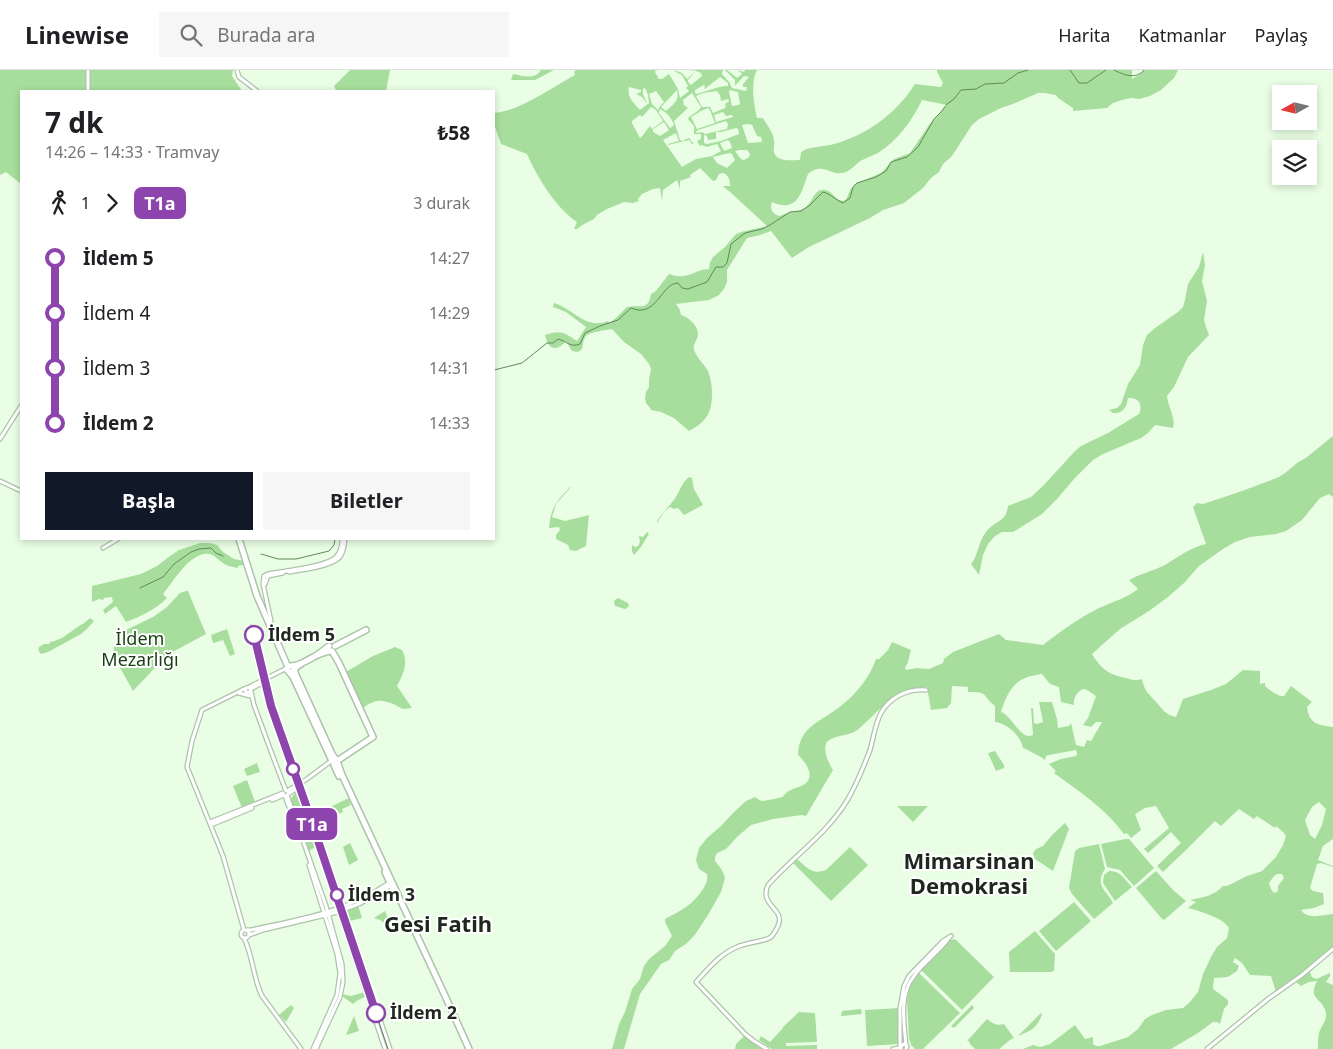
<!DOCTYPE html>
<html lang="tr">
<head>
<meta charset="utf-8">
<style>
	:root { --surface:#fff; --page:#f6f6f6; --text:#202124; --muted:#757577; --line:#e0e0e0; --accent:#111827 }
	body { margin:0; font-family:"Noto Sans",sans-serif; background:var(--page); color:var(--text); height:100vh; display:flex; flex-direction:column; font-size:19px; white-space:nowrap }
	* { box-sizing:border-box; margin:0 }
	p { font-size:16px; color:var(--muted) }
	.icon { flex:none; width:28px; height:28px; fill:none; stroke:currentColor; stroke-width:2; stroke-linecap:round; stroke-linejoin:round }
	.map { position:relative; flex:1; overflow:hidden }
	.panel { position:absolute; left:20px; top:20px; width:475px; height:450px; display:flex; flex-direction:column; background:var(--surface); border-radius:0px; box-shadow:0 2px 8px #0003 }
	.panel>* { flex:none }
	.badge { padding:0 10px; border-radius:8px; font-size:18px; line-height:32px }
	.needle { width:32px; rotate:262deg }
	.buttons { position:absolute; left:1272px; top:15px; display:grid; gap:10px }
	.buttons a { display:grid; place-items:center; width:45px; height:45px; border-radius:0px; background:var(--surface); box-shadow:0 2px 8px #0003; font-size:25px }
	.map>.badge { position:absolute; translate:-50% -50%; box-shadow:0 0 0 2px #fff }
	.legs { display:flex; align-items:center; gap:8px; height:55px; padding:0 25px; font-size:16px }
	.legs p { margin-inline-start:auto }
	.summary { display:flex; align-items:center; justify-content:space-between; height:85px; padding:0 25px }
	h1 { font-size:28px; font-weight:700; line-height:38px }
	.button { display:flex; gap:10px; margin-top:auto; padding:10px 25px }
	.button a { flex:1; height:58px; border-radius:0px; background:var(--accent); color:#fff; font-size:20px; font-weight:700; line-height:58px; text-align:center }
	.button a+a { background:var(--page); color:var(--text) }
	ul { padding:0 25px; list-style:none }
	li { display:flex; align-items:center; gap:18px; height:55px; font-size:19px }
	li i { display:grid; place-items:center; width:8px; height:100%; margin:0 6px; background:currentColor }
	li i::after { content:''; width:12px; height:12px; margin:-6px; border:4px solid; border-radius:50%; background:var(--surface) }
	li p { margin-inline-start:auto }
	li:first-child i { background:linear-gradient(#0000 50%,currentColor 0) }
	li:last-child i { background:linear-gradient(currentColor 50%,#0000 0) }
	header { display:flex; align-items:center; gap:30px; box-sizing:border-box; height:70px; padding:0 25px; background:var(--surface); border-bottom:1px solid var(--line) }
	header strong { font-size:24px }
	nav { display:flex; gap:28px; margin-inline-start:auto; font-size:18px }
	.search { width:350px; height:45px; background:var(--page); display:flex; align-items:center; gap:12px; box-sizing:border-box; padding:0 18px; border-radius:0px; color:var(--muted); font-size:19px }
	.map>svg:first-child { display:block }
	.green { fill:#a7de9d; fill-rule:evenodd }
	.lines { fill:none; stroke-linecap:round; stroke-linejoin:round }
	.stream { stroke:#608a59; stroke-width:1 }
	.minor-casing { stroke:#aec3ab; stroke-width:5.5 }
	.major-casing { stroke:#aec3ab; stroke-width:8 }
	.minor { stroke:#fff; stroke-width:3 }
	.major { stroke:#fff; stroke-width:5 }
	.tram { stroke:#738071; stroke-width:1 }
	.line-1-casing { stroke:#fff; stroke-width:11 }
	.line-1 { stroke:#8e44ad; stroke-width:8 }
	.stop-1-dot { fill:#fff; stroke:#8e44ad; stroke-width:2.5 }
	.labels { text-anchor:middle; stroke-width:4; stroke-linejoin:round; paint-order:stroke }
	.stop-label { font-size:18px; font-weight:bold; fill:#1f271e; stroke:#fff; text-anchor:start }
	.park-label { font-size:18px; fill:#183e11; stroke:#fff }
	.district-label { font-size:22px; font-weight:bold; fill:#1f271e; stroke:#fff }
</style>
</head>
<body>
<header>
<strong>Linewise</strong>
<div class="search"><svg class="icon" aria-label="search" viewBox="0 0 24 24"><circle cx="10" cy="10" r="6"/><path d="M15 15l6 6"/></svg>Burada ara</div>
<nav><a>Harita</a><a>Katmanlar</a><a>Paylaş</a></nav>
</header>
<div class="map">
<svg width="1333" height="979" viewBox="0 0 1333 979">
	<rect width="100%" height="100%" fill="#e9fee5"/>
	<!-- green -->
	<path class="green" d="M0,0H233L232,6L242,21H21V114L6,102L0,105Z
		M350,0H390L386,21H335L336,20L334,16Z
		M541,0H554L535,10H511L513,4C523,6 535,10 541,0Z
		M576,0H658L655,1V2L659,9H662L669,4L678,19L680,28L689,21L686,18L688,16L682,5L676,2L674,0L682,3L687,9L696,1L694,0L692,1V0H723L722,4L729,12L732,18L746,21L747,17H743V14L749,7L744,6L735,16V10L725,0H727L737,8L742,4L738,0L744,2L745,0H757C750,13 754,34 757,48H763C767,55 773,62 774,70C775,74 773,79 774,82C777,93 792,90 800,90L801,83C806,76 825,77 834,74C867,65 897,43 915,14L941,17L943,13L937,2V0H1132V9L1139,5L1144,0H1178L1174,8L1161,20L1150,26L1139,29L1131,28L1122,30L1113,33L1107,38L1073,41V38L1058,28L1056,25L1045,23H1038L1013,34L1001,38L979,49L972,55L952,86L943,94L939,102L931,108L923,118L904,133L883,140L870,148L809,177L792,188L771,161L760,165L747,168L727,200V212L724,219L719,225L709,230L676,234L680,240L681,245C688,247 698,255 698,264C698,271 691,274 695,282C698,289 704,294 708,301C713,313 714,335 707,346C703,353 696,357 689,361L674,348L661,342L651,340L650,338L646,333L645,328L646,322L649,317V309L651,299L649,294L641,284L624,272L612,259C606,260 590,262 586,266C583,269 583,276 582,279L578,282L572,281L566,271C557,282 548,280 545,265C560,260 564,262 577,271L586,257L566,242L553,237L554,233C574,239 585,260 608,251L609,253L616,248L627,237C640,234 648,242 651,224L656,221L669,204C688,211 692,200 709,199L710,192L713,187L725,177L736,164L741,162L767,156L730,122L726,119L723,116H730C730,110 729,106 724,103L719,104L716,110L713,111L700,98L690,105L691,107L680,111V119L677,110L663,120L662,131L660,118L653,119L642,124L638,129L639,131L633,133L624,132L607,139L597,145L594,149L584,154L577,159H574L577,152C556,138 537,107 527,84L501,74L494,54V43C520,41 551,18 575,5L574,2ZM696,1L701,3L702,6L691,15L688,12V10ZM720,7L728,13V16C719,16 707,21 697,24L695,23V20L704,15L705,17L704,19L706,18ZM629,17L641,20V22L636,24L642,27L647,34L643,24V19L645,18L648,25L649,33L640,40C633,32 627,28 629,17ZM677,20C680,30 673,35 666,41L661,37ZM730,20L738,22L740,34L739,35L732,36L729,22ZM656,21L664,32L660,36L658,40L652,34L649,24ZM717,21L720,25L721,31L728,29L729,31L725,34L726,36L725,38L713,43L710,37H702L696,26L703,23ZM692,23L701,37L699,40L689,47L688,49L694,56V64H701V69L697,71L700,76L702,75L707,77L717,74L721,81L712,86L696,89L682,97L663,70L676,63L679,71L668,74V75L689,70L692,74L694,73L692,72L689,68L682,71L680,70L674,51L688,38L684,35L683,30ZM922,30L947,35L929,55L910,83L894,89L881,103L855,114L850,120L847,128L844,131C835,131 833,121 825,120C814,118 813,132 806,137C798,143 789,141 780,146C773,145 769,139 772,132C798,143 801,123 808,104C824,92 829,105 841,103C850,102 854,96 860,91C866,88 872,86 878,83C898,70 912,51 922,30ZM651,37L656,40L663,51L652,59L650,56C646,60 644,65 640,68L632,53V51L640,45L642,47ZM708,38L710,40L715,53L697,59L691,47L701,41ZM660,39C666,42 672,48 674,55L670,58L659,43ZM723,42L726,46L732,45L733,47L716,52L714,45ZM726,51L728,54L727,59L705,64L702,62L697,63L696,62L698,60ZM664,52L669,60L660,66L653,62V59ZM748,54L752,55L757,66L761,67L762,72L748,73L742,55ZM736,58L738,59L739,64L721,71L707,74L704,73V65L707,66L708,70L716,69V62H721ZM728,70L730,72L732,78L724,81L720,73ZM740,80H747L750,84L749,87L744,90L741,89L735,81ZM729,83L732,84L735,90L727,98L717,93L713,87Z
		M1203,182L1205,195L1202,211L1207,231L1204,250L1206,257L1209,265L1188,287L1174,317L1167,326C1168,337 1176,348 1173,358L1155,355L1148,363L1141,368L1103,384L1093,390L1074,409L1057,429L1042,444L1013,462H1002L995,466L988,474L983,485L979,505L971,494C979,484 978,472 986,462C995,450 1006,453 1008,436L1031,427L1043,416L1075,381L1081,376L1108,363L1139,344C1143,335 1139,327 1128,328C1127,337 1123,344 1113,343L1109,340L1117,338L1121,334L1128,314L1140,295L1143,275L1147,265L1155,258L1178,242L1183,237L1185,230L1188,214L1199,197Z
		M1333,366V427L1329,424L1320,428L1302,450L1286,461L1276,464L1250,467L1235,472L1223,479L1199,496L1184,513L1168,527L1149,541L1120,559L1092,584C1102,600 1108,604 1126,608C1132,610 1136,611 1142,609C1144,621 1150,625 1157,633C1163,640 1166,645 1176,647L1183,629L1211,620L1226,614L1243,600L1260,601V614L1265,613V616C1269,620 1279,627 1284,626L1291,616L1312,632L1307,637C1309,654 1318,655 1333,657V769L1323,776L1318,790L1333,796V797L1321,793L1317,794L1310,818L1313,821L1323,823L1324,834L1314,838L1301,840C1308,850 1322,845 1333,844V881L1310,902L1312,907L1316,909L1330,903V906L1326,912L1333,915V979H1318C1318,974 1318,968 1319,963C1321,956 1327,951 1326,943C1323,928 1307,930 1317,911L1309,912L1301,916L1296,912L1277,925L1271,906L1250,905L1242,893L1235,888L1233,892L1239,896L1237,901L1228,907L1214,908L1213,919L1228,930V934L1224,939L1220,954L1217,952H1213L1198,963L1171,979H1023L1033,975L1040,977L1050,974L1075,955L1085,969L1093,967V974L1096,976H1100L1128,967L1138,959L1145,949L1152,945L1166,940L1183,938L1190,932L1198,922L1203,904L1211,887L1217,877L1227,868L1229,858C1224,848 1199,841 1188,838L1196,832L1190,830C1203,827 1214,826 1223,816H1227L1247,806L1262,801L1276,787L1283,775L1286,766L1284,763L1276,756L1275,758L1257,746L1254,749L1239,739L1221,756L1215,751L1187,779L1163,802L1157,796L1181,773L1171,762L1148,783L1144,779L1169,758L1156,736L1145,738L1135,744L1141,760L1131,768L1127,763L1124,764C1105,738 1080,722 1054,703L1056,701L1049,694L1061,689L1076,686L1077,683L1076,680L1049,685L1046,686L1045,690C1042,687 1028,680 1023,678C1021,666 1007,653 995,652V636C981,625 990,622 968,622V617L952,616L951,633L947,638L931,640L927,617C896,617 887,634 866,652C862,656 858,660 854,662C846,666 829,666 826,674C823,681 829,694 833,700L806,746L802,745L773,749L751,755L737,767L726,779L717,783L715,787V791L722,800L725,808L721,822L708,845L694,866L686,874L675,881L669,890L661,894L640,924L624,979H612L619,954L625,942L632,919L640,909L644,896L649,889L665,876L672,866L665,852V849C680,841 693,835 703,819C706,814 708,811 707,804L699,799L696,790L699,778L707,768L721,756L733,743L746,731L755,727C758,729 759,730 762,731C764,731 780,728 782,727C785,725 787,721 791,720C796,717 802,717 806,713C815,705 805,691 798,685C799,655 822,652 842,635C856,624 870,607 876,589H879L888,580L892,572L911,580C909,586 909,592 905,598L906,600L917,598L929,599L943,593L944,589L953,582L999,564L1006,570L1043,575C1061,561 1079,548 1099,538C1114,531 1123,530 1138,519L1129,510C1140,504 1152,501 1163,496C1177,488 1189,478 1206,474L1193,437L1197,433L1203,434L1242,421L1279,407L1285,403L1297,393L1307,387ZM1042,604L1050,614L1059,617L1061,632L1074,635C1073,628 1077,622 1083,619L1087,620L1096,626L1088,648L1083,655L1091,657L1096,652H1102L1091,671L1087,670L1084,677L1076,675L1071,653L1069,656L1058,658L1057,649L1052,632H1039L1043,652L1037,654L1034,653L1033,638H1031L1033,665C1020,671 1013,646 1001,642C1004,631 1011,614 1023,609C1029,606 1036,605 1042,604ZM1319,732L1326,739L1322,755L1315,769L1310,765L1305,750L1312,737ZM1277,804H1282L1284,808L1278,816V821L1274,823L1271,819L1269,813L1274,806Z
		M689,407L692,408L694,419L703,435L684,445L678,438L674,439L670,437L664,442L657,453V451C661,444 668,438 673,431C679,424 681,413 689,407Z
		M570,417H571L556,434L552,447L565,451L589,445L586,476L576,481L570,480L568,475L556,469V465L560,460L559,457L549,458C551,437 556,432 570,417Z
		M647,462L649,464L641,477L634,485L632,481V475L635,477L638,476L640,472L639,466L643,467Z
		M200,473H210L217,475L223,482L234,489L245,491L247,494L238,496V498C233,497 227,496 223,493C218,490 216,486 210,484C191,480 173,512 163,524L167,528C155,540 141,546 126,552L116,536L105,544L103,540L113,532L112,527L104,528L103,530L99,529L92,532V516L141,504L157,496L170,486L179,480Z
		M186,521H188L206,564L167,585L133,621L114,587V577L124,561L153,547L167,537L180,523Z
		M618,528L628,533L629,536L627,538L625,539L615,536L614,531Z
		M90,548L94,551L87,559L81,564L48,582L41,584C39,582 38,580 39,577L44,574H49L51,571L52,572L62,568L82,554H83Z
		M227,559L235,584L230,586L223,570L213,573L211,565Z
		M395,577L402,580C409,592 403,605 397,616L412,638L403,639C387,631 379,626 363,638L346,602L373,586Z
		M995,681L1004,695V698L996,701L988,683Z
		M257,693L260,702L247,706L244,699Z
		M247,710L255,732L242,738L233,716Z
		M299,720L307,745L297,751C293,738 285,729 299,720Z
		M347,729H349L351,735L342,739L343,742L331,747L328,738Z
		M897,736H928L913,752Z
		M308,748L318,776L308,781L298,754Z
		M1065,753L1069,759L1053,801L1035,789L1033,783L1036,779L1043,776L1052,765Z
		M1125,769H1129L1154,798L1134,816L1120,800L1107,797L1101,774Z
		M350,773L358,790L349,795L343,777Z
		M1099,774L1105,799C1094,815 1106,820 1113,833L1094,849L1072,824L1069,818L1075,781L1079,778Z
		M850,777L868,795L831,831L793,793L795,790H798C808,798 812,805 826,800Z
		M1109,801C1120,800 1125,810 1132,817L1115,831L1103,813L1104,805Z
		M1156,801L1173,820L1186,831L1164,850L1162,849L1136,818Z
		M1074,832L1091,851L1056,881L1039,861Z
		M358,835L362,848L350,851L346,839Z
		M385,841L393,860L380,850L374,848Z
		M1035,861L1055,884L1054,901L1051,902H1010L1009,882Z
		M955,869L994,907L962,940L921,900L950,870Z
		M919,903L960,943L923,979H915L911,975L909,968L907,931L909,918Z
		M365,922L367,926L358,930L353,934L342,926V924L351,926Z
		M291,935L294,938L286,952L279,945Z
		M972,935L974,938L954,958L951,956Z
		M900,938L899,974L867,976L865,940Z
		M861,939L862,944L841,946L842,941Z
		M799,942L815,943L817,972L786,973V976L817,975V979H772L759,970L761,966L770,972L783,958V957Z
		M1041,943L1042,945C1036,959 1032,960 1018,966Z
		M354,946L359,961L346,965Z
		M987,949C993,954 997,956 1004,954L1014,968L1010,970L999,979H975L970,974L969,971H967Z
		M746,964L765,979H735L736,974Z"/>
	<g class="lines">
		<!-- stream -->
		<path class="stream" d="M1070,0L1079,13H1087L1106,0
			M1114,0C1124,5 1136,10 1144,0
			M494,300L522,293L547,273H553L558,269C567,271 570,278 580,274L585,263L600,256L618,250L631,238C657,249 661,213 678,213L682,218L688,219L707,212L716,197H723L727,193L731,174L745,163L762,159L770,155L790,142L801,141L810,135L823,122C829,123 836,130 843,133L850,128L853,117L857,113L876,107L886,101L891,92L907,87L918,77L934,49L941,42L947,34L954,29L961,20L976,19L985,14L1004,13L1018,3L1028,0
			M261,484L278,489H296L329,481L334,475L335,469
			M140,518L163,507L174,494L191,482L199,479L211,478L216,483L223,486"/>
		<!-- minor casing -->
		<g class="minor-casing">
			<path id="minor" d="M237,0L239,7L257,21
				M88,21V0
				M0,369L21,336
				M0,411L21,421
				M103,478L118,469
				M289,502C302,500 329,497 339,488C344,483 344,475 345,469
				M265,514L268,506L283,503
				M268,552L271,551L263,514L264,506L268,504C283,501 325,497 336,487C341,482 342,475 342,469
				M249,617L287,598
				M245.5 620a2.5 2.5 0 1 1 5 0a2.5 2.5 0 1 1-5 0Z
				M251,619L264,612
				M251,621L254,635L272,684L286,721
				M239,623L250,626
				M287,721L307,709L331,691
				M288,724L298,718
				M287,725L326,836L342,894L343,912L340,927L316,979
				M285,726L289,737
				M272,730L284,725
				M210,752L283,723
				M211,755L252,738
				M309,795L337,884L340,903L337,925L313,979
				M343,840L390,979
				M339,841L385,979
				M241 864a4 4 0 1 1 8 0a4 4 0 1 1-8 0Z
				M244,860L223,786L187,697L192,671L202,640L246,618
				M247,860H251C301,849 346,842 389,813
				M249,865L263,860L334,843L359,834L390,816
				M244,868C253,886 253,908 262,926L301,979
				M906,975C904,953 899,924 914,906C924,892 939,882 949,868
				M900,977V938L904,916L909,906L943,871L951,866
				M767,979L754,971L745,964L696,912C708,899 720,884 737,877C745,873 766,871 771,867C774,864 778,857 779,853C783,838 759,835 768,815C794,786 828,763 848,729C857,713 864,696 870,680C874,666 876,648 885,637C895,625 911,618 926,620
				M893,979L901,978
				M901,979V976L904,974L907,976L906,979
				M1207,979L1268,929L1302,905L1333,879"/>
		</g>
		<!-- major casing -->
		<g class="major-casing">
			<path id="major" d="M239,469L257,526L288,597
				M329,576C319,584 303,596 289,596L287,598V600L289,602H292C297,594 321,582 331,581
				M335,576L366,560
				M332,581L339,593L373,667L337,691
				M294,599L296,605L332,684L337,691L342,705L447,930L469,979
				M289,602L293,607L332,691
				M334,695L339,706
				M385,802L397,828"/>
		</g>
		<!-- minor -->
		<use href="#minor" class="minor"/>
		<!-- major -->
		<use href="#major" class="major"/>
		<!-- tram -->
		<path class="tram" d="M251,555L271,636L300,717L388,979"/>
	</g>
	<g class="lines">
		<!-- line-1 casing -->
		<g class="line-1-casing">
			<path id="line-1" d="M254,565L271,636L306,735L376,943"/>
		</g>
		<!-- line-1 -->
		<use href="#line-1" class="line-1"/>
	</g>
	<!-- markers -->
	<g class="stop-1-dot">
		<circle cx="254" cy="565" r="9"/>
		<circle cx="293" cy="699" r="6"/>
		<circle cx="337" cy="825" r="6"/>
		<circle cx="376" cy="943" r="9"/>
	</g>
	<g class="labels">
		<!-- stop labels -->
		<g class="stop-label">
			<text x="268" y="571">İldem 5</text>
			<text x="348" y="831">İldem 3</text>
			<text x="390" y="949">İldem 2</text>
		</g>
		<!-- park labels -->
		<g class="park-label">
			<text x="140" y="575">İldem<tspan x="140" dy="21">Mezarlığı</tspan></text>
		</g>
		<!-- district labels -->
		<g class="district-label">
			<text x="969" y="799">Mimarsinan<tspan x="969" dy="25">Demokrasi</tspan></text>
			<text x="438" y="862">Gesi Fatih</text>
		</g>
	</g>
</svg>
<div class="buttons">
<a><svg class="needle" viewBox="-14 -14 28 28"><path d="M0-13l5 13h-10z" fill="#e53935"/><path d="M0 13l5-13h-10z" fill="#757577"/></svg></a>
<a><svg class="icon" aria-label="layers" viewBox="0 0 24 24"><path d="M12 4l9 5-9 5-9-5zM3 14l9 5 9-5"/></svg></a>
</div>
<b class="badge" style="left:312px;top:754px;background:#8e44ad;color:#fff">T1a</b>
<section class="panel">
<div class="summary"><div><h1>7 dk</h1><p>14:26 – 14:33 · Tramvay</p></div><b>₺58</b></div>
<div class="legs"><svg class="icon" aria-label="walk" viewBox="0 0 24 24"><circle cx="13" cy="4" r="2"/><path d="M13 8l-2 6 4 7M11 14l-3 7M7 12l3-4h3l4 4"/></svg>1<svg class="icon" aria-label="forward" viewBox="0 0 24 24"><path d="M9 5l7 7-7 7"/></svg><b class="badge" style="background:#8e44ad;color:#fff">T1a</b><p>3 durak</p></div>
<ul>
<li><i style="color:#8e44ad"></i><b>İldem 5</b><p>14:27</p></li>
<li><i style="color:#8e44ad"></i><span>İldem 4</span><p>14:29</p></li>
<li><i style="color:#8e44ad"></i><span>İldem 3</span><p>14:31</p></li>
<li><i style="color:#8e44ad"></i><b>İldem 2</b><p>14:33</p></li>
</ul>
<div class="button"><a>Başla</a><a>Biletler</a></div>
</section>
</div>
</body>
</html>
